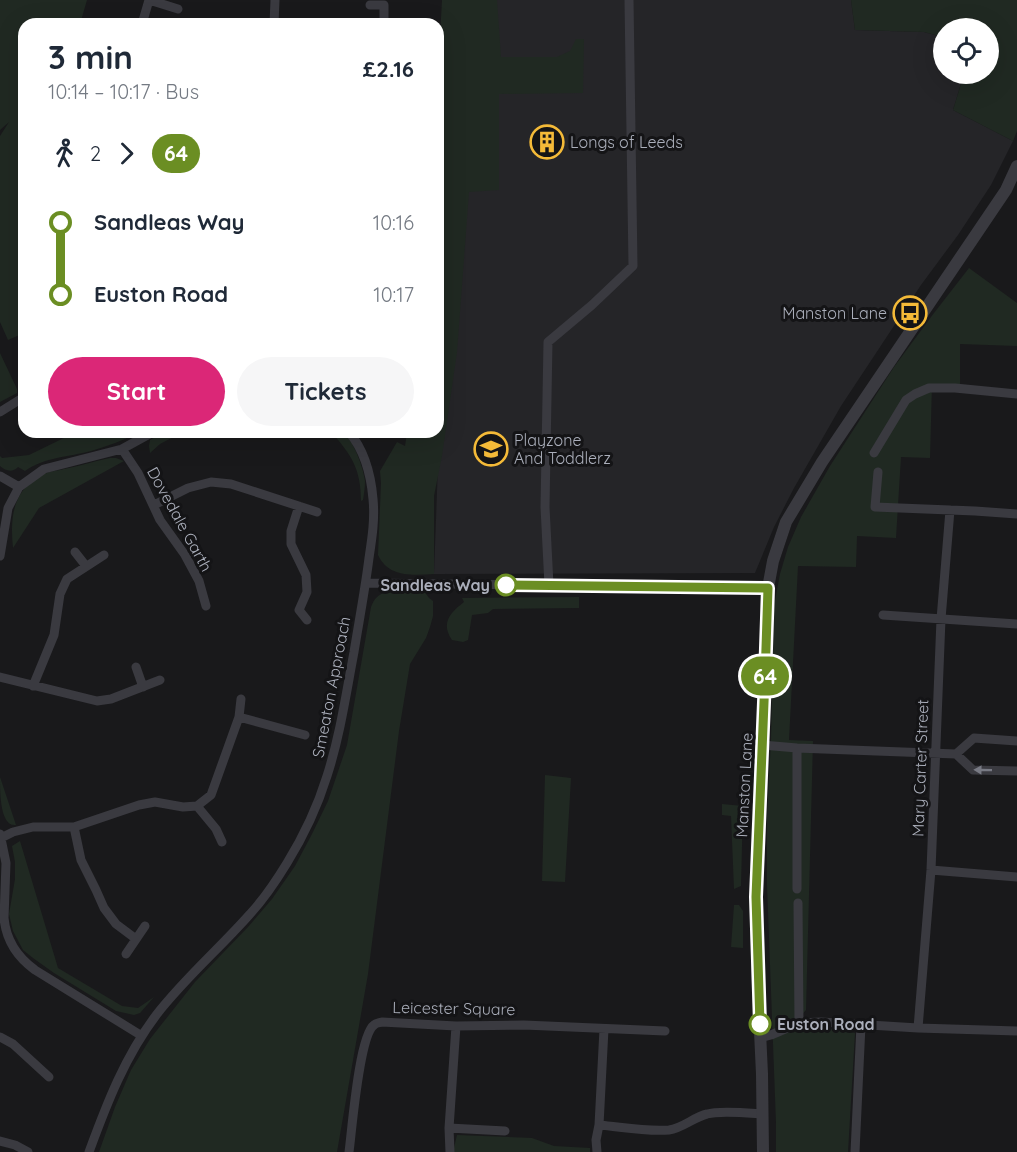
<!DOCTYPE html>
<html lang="en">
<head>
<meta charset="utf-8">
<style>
	:root { --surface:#fff; --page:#f6f6f7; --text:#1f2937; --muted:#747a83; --accent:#db2777 }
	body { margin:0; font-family:Quicksand,sans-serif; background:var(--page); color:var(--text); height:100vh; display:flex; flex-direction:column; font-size:22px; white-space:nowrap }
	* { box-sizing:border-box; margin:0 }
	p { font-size:20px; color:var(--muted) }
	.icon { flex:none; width:33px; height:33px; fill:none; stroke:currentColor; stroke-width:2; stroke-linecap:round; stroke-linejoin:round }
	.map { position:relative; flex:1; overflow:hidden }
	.side { position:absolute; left:18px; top:18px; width:426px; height:420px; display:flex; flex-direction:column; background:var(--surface); border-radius:18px; box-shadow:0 6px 24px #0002 }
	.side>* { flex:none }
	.badge { padding:0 12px; border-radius:20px; font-size:21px; line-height:39px }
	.fabs { position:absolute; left:933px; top:18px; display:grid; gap:12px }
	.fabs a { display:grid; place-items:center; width:66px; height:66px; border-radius:50%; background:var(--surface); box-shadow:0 6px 24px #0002; font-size:30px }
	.map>.badge { position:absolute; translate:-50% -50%; box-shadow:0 0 0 3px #fff }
	.legs { display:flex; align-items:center; gap:9px; height:66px; padding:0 30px; font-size:20px }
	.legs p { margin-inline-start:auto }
	.summary { display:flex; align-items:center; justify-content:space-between; height:102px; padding:0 30px }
	h1 { font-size:33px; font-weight:700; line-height:45px }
	.cta { display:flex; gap:12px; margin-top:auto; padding:12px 30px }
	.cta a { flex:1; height:69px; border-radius:36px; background:var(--accent); color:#fff; font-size:24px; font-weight:700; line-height:69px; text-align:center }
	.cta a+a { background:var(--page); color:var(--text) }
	ul { padding:0 30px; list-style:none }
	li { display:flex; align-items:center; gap:21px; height:72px; font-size:22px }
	li i { display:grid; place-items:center; width:9px; height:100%; margin:0 8px; background:currentColor }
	li i::after { content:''; width:15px; height:15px; margin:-8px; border:4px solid; border-radius:50%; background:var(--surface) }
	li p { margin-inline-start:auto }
	li:first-child i { background:linear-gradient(#0000 50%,currentColor 0) }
	li:last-child i { background:linear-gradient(currentColor 50%,#0000 0) }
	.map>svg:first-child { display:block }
	.built { fill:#252528 }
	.green { fill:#202922 }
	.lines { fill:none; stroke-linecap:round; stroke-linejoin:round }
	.minor { stroke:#3a3a40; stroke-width:9 }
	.tertiary { stroke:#3a3a40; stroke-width:12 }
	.oneway { fill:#787a84 }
	.line-1-casing { stroke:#fff; stroke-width:14 }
	.line-1 { stroke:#6b8e23; stroke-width:9 }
	.stop-1-dot { fill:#fff; stroke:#6b8e23; stroke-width:3 }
	.labels { text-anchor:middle; stroke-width:6; stroke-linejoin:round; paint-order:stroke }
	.poi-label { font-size:16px; fill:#abafbb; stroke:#141416; text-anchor:start }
	.street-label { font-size:16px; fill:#abafbb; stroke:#141416 }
	.stop-label { font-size:16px; font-weight:bold; fill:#abafbb; stroke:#141416; text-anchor:end }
</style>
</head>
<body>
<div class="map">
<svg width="1017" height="1152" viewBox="0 0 1017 1152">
	<rect width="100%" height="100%" fill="#19191b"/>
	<!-- built -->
	<path class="built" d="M455,0H851L855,30L924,32L943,37L944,74H964L953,110L1013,141L991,185L958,235L921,285L841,406L794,488L774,527L755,573L434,574Z"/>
	<!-- green -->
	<path class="green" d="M0,0H87L80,24H24V333L8,340L0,322V136L9,122L0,130Z
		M442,0H497L501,57H557L570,51L576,39H584L583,93L499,94V190L469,192L457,352L442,456L434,496V574C412,575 389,578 378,555L381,483L380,471L397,442L405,446L407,432H438V73Z
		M851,0H1017V131L1013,141L953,110L964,74H988V28H944L943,37L924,32L855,30Z
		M969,268L1017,303V346L960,344V385L932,384L930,458L901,457L896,538L857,536L856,567L798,566L789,740L813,741L806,1010L800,1017L799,1023L855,1033L848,1152H776V1123L767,885V816L771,740L774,606L780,574L788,547L801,517L830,466L894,367L934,313Z
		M0,353L17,389V393L0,402Z
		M76,432H139C124,440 108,446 91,451C69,457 45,457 25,471L18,467C12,473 6,471 0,466V456L2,458L29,455Z
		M164,432H183L160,444L150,453L149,446L150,440Z
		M331,432H344C354,443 363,466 365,481C365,487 364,494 363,500L361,501C361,470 352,455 331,432Z
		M110,458H116L124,461L39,508L13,548C10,519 12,490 42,475C49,471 57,471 64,469C80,466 95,461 110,458Z
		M392,590L424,591L429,598L433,601V616L430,627L426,638L410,664L399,731L368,974L337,1152H99L115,1107L131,1070L150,1039L195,982L248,927L272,899L295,866L312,834L328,801L347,745L371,607C376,595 380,594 392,590Z
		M579,597V608L493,609L488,613L472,615L468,640L463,642L452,640C440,623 451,612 464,602L462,598Z
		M545,775L571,778L565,882L542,881Z
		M0,777L16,825C0,827 0,793 0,777Z
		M722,804L743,806L741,886L734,889L731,816L722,815Z
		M20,841L58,968L122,1006L138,1008L154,997L140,1013L134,1015L116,1011L54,973L33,958L23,950L13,931L9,914L15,879V862L12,846Z
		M734,905H739L743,911V948L731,947Z
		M457,1135L532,1138L554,1146L590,1148V1152H453Z"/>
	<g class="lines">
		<!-- minor -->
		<path class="minor" d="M149,0L178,9
			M370,5H384V24
			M142,24L149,0
			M274,24L275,0
			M0,412L24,397
			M122,449L138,473L160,520L185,555L199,581L206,606
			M874,453L906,400L915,394L929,388H955L1017,394
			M878,472L875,507L975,511L1017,514
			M0,476L19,487
			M154,505L188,488L211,482L231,484L317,512
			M299,506L291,531V544L306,575L307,592L299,610L307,620
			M75,552L86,566
			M0,556L8,508L19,487L44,469L122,449L153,432
			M366,583L768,588
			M549,585L545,507L548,342L592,305L633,266L629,0
			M883,615L1017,624
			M136,667L143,687
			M0,677L97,701L111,699L160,680
			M33,686L54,635L60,594L67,579L104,555
			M239,717L305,735
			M762,745L797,748L956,754L973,770L1017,771
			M797,748V889
			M956,754L974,738L1017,741
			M197,806L216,829L222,842
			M74,827L81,860L96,890L104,908L116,924L136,939
			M0,834L6,863L4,918C6,940 17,957 35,970L142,1036
			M1,838L13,832L33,827H74L139,805L155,802L183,807L197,806L211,795L239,717L241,699
			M931,870L1017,877
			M798,903L799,1023
			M126,954L145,926
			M918,1028L931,870L941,619L950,510
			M0,1037L13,1044L49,1077
			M760,1038L771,1035L799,1023L821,1022L918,1028L1017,1031
			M599,1125C622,1127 646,1132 669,1130C683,1128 694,1117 707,1114C720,1110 748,1113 763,1114
			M449,1128L505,1131
			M0,1141L15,1145L28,1152
			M89,1152C107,1103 125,1056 157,1014C185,978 220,948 250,914C264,899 276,881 287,863C303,837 318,805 327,776C340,736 346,694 354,652C359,621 365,590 369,558C372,538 375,519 373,499C371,475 365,451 349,432
			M349,1152C352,1130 359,1036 374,1025C376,1023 379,1023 382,1022L456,1026L524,1025L665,1031
			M450,1152L449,1128L456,1026
			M597,1152L596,1140L599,1125L604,1029
			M855,1152L861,1025"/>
		<!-- tertiary -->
		<path class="tertiary" d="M763,1152L762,1074L758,989L756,897L765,678L768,588L773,561L786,522L822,462L1006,190L1017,166"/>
	</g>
	<!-- one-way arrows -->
	<defs><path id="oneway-solid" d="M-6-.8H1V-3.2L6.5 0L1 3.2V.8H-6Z" transform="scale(1.5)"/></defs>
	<use class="oneway" href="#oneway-solid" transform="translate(983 770) rotate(-179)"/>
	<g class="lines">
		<!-- line-1 casing -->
		<g class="line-1-casing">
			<path id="line-1" d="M506,585L768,588L765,678L756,897L760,1024"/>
		</g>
		<!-- line-1 -->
		<use href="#line-1" class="line-1"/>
	</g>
	<!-- icons -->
	<defs>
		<g id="building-ring" transform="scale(1.725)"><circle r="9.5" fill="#141416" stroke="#f4ba38" stroke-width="1.5"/><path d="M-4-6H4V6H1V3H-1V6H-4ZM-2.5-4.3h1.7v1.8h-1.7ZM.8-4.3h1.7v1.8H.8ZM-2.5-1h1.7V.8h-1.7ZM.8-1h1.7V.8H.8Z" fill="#f4ba38"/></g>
		<g id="bus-ring" transform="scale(1.725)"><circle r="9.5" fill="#141416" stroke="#f4ba38" stroke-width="1.5"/><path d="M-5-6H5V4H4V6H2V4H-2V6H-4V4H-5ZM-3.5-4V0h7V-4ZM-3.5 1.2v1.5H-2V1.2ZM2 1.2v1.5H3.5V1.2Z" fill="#f4ba38"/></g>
		<g id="school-ring" transform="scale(1.725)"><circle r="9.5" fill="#141416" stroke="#f4ba38" stroke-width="1.5"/><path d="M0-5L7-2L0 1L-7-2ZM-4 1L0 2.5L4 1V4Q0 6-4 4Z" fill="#f4ba38"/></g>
	</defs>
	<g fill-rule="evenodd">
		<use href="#building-ring" x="547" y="142"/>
		<use href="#bus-ring" x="910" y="313"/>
		<use href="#school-ring" x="491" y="449"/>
	</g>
	<!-- markers -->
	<g class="stop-1-dot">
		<circle cx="506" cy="585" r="10"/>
		<circle cx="760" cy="1024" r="10"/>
	</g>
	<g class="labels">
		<!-- poi labels -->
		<g class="poi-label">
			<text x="570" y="148">Longs of Leeds</text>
			<text x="887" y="319" text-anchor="end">Manston Lane</text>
			<text x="514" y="446">Playzone<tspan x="514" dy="18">And Toddlerz</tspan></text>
		</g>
		<!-- street labels -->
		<g class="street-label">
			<text transform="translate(180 519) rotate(61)" y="6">Dovedale Garth</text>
			<text transform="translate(331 687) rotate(-79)" y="6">Smeaton Approach</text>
			<text transform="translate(920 768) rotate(-88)" y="6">Mary Carter Street</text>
			<text transform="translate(744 785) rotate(-87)" y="6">Manston Lane</text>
			<text transform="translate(454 1008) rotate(1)" y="6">Leicester Square</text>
		</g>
		<!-- stop labels -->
		<g class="stop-label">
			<text x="490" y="591">Sandleas Way</text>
			<text x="777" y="1030" text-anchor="start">Euston Road</text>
		</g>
	</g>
</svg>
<div class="fabs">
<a><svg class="icon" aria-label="locate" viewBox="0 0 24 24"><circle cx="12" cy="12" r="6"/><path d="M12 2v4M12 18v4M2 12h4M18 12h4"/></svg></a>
</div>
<b class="badge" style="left:765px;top:676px;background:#6b8e23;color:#fff">64</b>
<section class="side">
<div class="summary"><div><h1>3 min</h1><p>10:14 – 10:17 · Bus</p></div><b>£2.16</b></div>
<div class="legs"><svg class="icon" aria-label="walk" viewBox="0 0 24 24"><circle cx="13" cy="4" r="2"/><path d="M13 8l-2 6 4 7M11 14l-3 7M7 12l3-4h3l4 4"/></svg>2<svg class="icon" aria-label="forward" viewBox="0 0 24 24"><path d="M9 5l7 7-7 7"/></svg><b class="badge" style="background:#6b8e23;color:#fff">64</b></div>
<ul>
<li><i style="color:#6b8e23"></i><b>Sandleas Way</b><p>10:16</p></li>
<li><i style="color:#6b8e23"></i><b>Euston Road</b><p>10:17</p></li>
</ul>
<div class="cta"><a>Start</a><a>Tickets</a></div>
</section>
</div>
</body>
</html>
